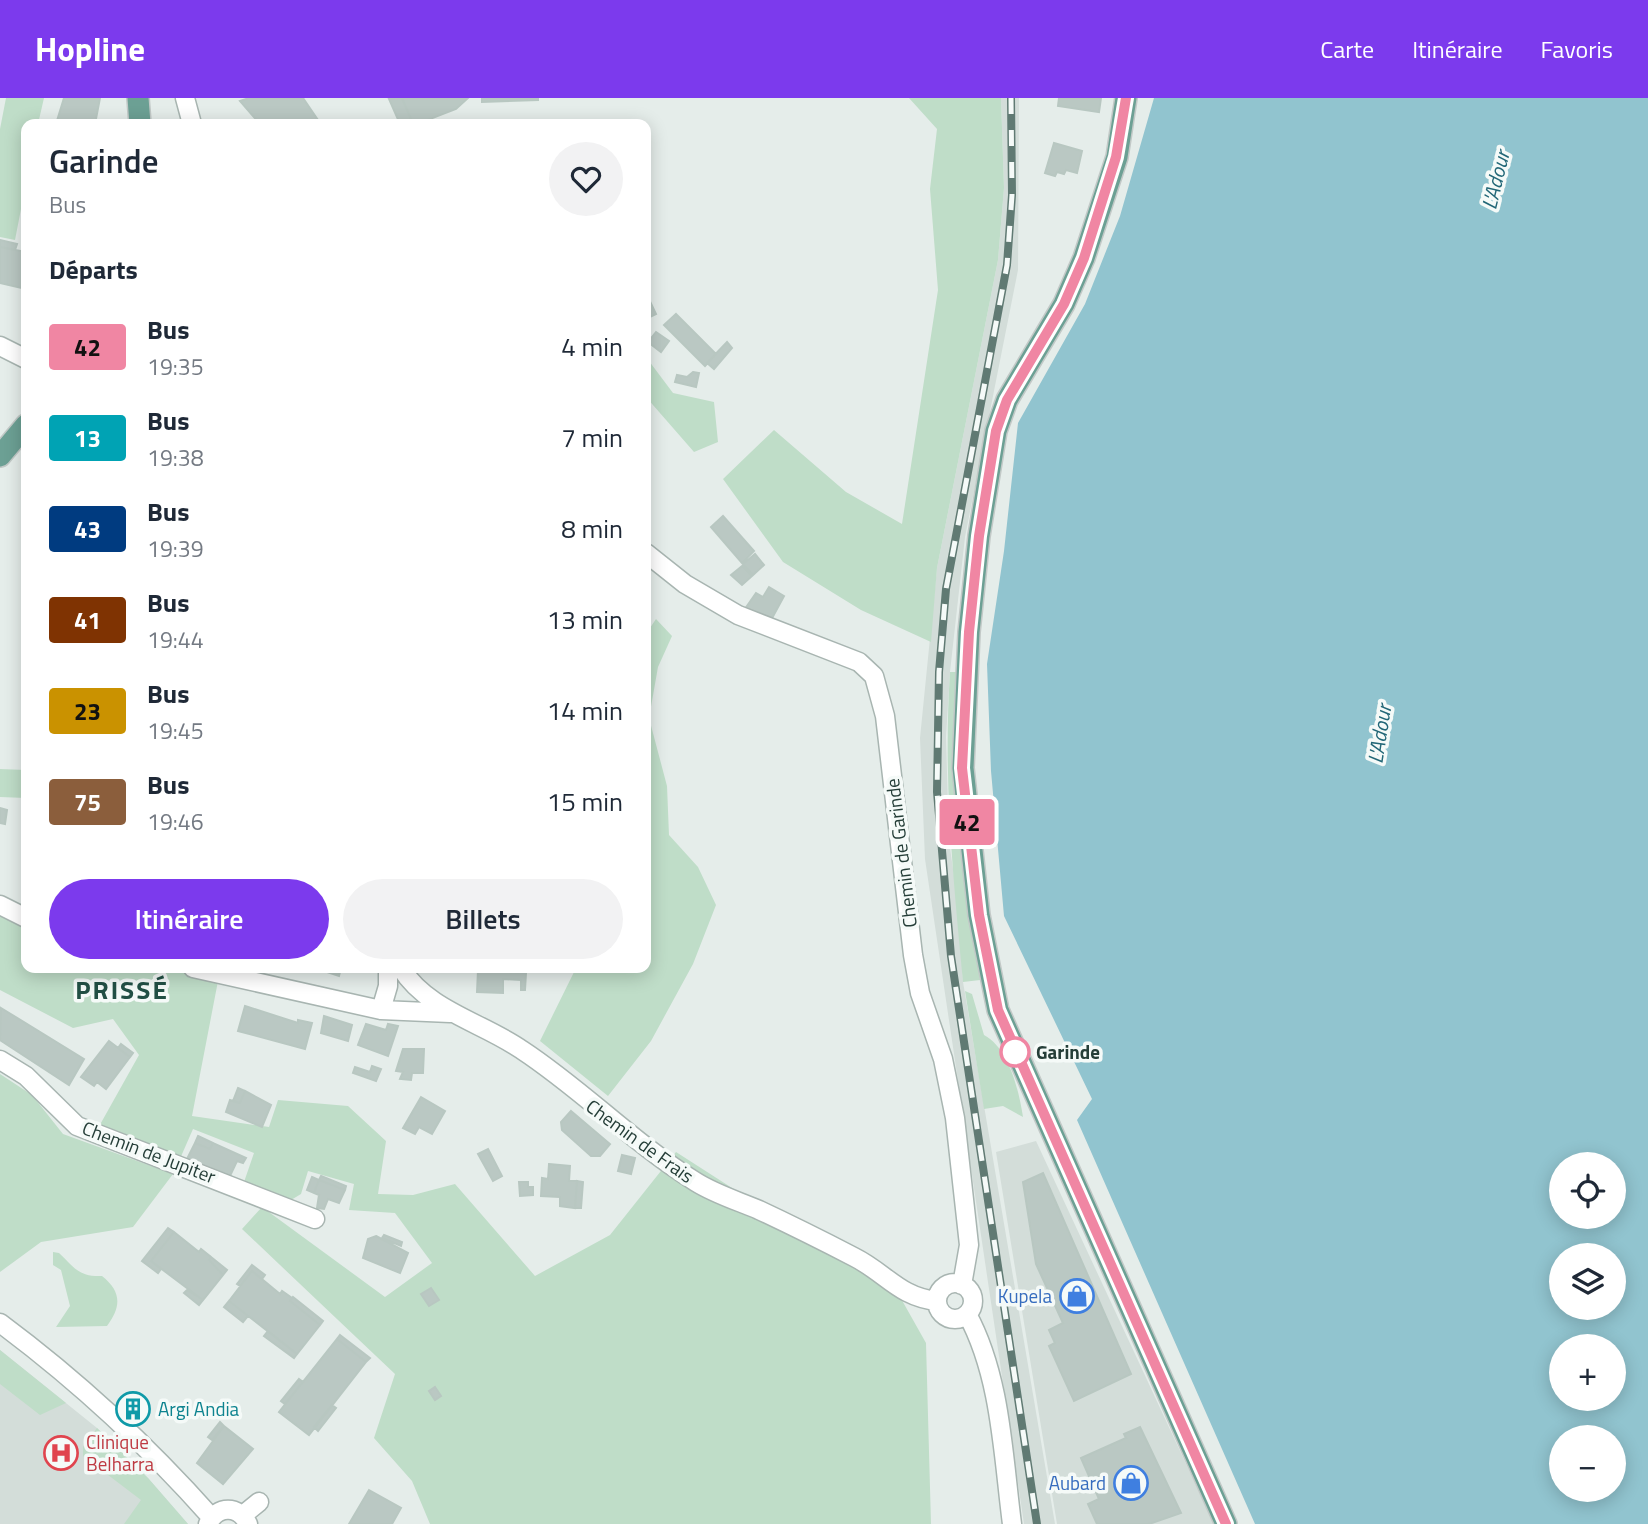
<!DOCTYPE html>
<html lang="fr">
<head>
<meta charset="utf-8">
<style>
	:root { --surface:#fff; --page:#f2f2f3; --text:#1f2937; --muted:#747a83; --accent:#7c3aed }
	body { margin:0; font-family:"Titillium Web",sans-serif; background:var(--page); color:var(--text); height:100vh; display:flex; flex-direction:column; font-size:26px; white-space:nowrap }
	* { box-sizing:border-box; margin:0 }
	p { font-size:23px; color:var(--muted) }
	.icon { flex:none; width:38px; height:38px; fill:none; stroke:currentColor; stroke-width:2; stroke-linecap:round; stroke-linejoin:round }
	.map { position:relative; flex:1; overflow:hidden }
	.side { position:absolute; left:21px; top:21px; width:630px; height:854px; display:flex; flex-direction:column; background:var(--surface); border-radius:14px; box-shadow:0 4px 18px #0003 }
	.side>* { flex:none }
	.badge { padding:0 14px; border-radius:5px; font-size:24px; line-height:46px }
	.buttons { position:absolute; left:1549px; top:1054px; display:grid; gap:14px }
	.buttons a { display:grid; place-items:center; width:77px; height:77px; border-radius:50%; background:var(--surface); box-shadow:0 4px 18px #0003; font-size:35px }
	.map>.badge { position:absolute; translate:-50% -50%; box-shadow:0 0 0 4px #fff }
	h2 { padding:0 28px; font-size:26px; line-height:63px }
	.round { display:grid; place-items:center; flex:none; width:74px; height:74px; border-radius:37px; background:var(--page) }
	.headline { display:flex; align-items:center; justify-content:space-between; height:119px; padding:0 28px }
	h1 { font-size:33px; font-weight:600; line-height:52px }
	.primary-button { display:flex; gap:14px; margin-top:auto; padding:14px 28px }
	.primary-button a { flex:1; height:80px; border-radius:42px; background:var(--accent); color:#fff; font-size:28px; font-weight:600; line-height:80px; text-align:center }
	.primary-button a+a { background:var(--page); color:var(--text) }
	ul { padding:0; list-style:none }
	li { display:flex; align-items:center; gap:21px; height:91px; padding:0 28px }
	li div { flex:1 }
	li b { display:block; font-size:26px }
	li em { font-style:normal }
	li .badge { min-width:77px; font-weight:700; text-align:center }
	header { display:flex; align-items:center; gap:42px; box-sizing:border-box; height:98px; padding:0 35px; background:var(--accent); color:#fff }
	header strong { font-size:33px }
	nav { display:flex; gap:38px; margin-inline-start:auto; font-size:24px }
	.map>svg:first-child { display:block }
	.built { fill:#d3ddd9 }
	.green { fill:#bfddc8 }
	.water { fill:#91c4cf; fill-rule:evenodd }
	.building { fill:#bac8c3; stroke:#b8c7c1; stroke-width:2 }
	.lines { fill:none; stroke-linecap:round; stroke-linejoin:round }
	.minor-casing { stroke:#a8b5b1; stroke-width:21 }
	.major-casing { stroke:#c2c9c7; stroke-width:24 }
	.minor { stroke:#fff; stroke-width:18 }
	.major { stroke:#6ca094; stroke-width:21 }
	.rail-casing { stroke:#607a73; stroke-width:8 }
	.rail { stroke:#f5faf8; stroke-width:5; stroke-dasharray:16; stroke-linecap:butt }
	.line-casing { stroke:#fff; stroke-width:16 }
	.line { stroke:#f086a3; stroke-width:10 }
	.stop-dot { fill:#fff; stroke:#f086a3; stroke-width:3.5 }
	.labels { text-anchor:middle; stroke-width:7; stroke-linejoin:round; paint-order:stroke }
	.street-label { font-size:19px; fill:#253e38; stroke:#f5faf8 }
	.stop-label { font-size:19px; font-weight:bold; fill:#253e38; stroke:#f5faf8; text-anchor:start }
	.shop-label { font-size:19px; fill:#366cbe; stroke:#f5faf8; text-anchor:end }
	.culture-label { font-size:19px; fill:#0d838f; stroke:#f5faf8; text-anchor:start }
	.health-label { font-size:19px; fill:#be3a42; stroke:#f5faf8; text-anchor:start }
	.water-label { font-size:21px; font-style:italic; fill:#226777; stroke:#f5faf8 }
	.district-label { font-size:26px; font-weight:bold; letter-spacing:2px; fill:#225045; stroke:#f5faf8 }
</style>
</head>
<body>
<header>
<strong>Hopline</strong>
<nav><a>Carte</a><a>Itinéraire</a><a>Favoris</a></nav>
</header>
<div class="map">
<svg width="1648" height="1426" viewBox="0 0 1648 1426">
	<rect width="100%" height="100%" fill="#e5edea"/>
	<!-- built -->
	<path class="built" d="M1001,0H1019L1018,172L965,439L950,574L946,639L949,743L959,813L963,884L1055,1426H1024L925,761L920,640L937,470L998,162L1004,90Z
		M1036,1043L1214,1426H1057L996,1054Z
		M0,1252L97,1330L148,1380L188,1426H0Z"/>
	<!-- green -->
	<path class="green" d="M6,0H44L38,26H26V85L15,142L0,139V31Z
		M909,0H1001L1004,90L998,162L937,470L931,544L861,512L783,464L723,381L774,332L846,394L902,426L938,192L930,91L937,31Z
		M646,259L673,295L714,304L718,344L694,354L646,299Z
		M656,521L672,538L658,569L649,620L667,688L669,737L698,769L716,807L693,866L651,943L608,998L540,943L576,870H646V536Z
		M950,574H957C953,677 965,780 980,882L963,884C953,778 943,681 950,574Z
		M0,671L26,672V700L0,699Z
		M0,815L26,828V870H164L218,883L192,1018L269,1029L278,1002L348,1008L386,1043L378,1096L413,1097L455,1086L535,1178L610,1137L676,1054L899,1197L926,1245L931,1426H430L412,1383L374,1340L395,1276L242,1131L262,1109L385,1199L432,1165L395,1115L349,1112L354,1086L308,1073L301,1096L286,1105L244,1084L254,1055L193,1031L179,1063L97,1032L139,957L113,921L73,930L0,892Z
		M965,893L972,896L984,937C1009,950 1019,993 1023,1019L1003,1008L984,1011Z
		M0,976L32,997L63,1036L173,1076L133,1129L41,1144L0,1174Z
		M53,1154L59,1155C74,1169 78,1179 102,1178C121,1193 122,1208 107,1228L56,1229L70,1208L61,1172L53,1167Z
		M0,1252L66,1305L40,1317L0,1286Z
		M97,1330L148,1380L188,1426H124L141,1402L83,1358V1349Z"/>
	<!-- water -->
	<path class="water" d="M1154,0H1648V1426H1255L1077,1022L1092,1001L1004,818L991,673L987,566L1004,453L1018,325L1085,206L1120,118ZM1561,1066H1614V1118H1561ZM1561,1157H1614V1209H1561ZM1561,1248H1614V1300H1561ZM1561,1339H1614V1391H1561Z"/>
	<!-- building -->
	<path class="building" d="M64,0H100L95,26H56Z
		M249,0H303L320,25L260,26L240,3Z
		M402,0L413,26H400L389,1Z
		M402,0H468L456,11L417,26H413Z
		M482,0H538V2L482,4Z
		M1059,0H1101L1099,14L1058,8Z
		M1054,45L1082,53L1077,75L1066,72L1064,76L1057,74L1055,78L1045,75Z
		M0,142L17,146L15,152L0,149Z
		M0,149L26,154V191L0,185Z
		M646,195L656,216L646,221Z
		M676,216L716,256L705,268L664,227Z
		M656,234L669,243L661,254L648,244Z
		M727,244L732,250L714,271L707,265Z
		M693,274L699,275L696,289L675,284L677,277L687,279Z
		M723,418L754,453L742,465L711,429Z
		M755,456L764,467L753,477L743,466Z
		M742,468L752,478L742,487L731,477Z
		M769,489L784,498L770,524L745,511L756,495L763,499Z
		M0,710L7,712L5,726L0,725Z
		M315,870H341L339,878Z
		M491,870H509V874L526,875L525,892H521V882L503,881V895L477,894L478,872L490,873Z
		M245,908L298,925V922L312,925L305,951L238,933Z
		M1,910L84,961L69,987L0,942Z
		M324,918L352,927L348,943L321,935Z
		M366,926L386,932L388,926L398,928L388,958L358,947Z
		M109,943L130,959L106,991L97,984L94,988L81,979Z
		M121,946L133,955L130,959L118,950Z
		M403,951H424L423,975H412L411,982L400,981L403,974L396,973Z
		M372,968L381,971L376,983L353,975L355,969L370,974Z
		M238,990L245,993L240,1005L233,1003Z
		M245,993L271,1007L262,1029L226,1014L230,1002L240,1005Z
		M421,999L445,1013L432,1036L419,1029L415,1036L403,1030Z
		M571,1013L610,1046L600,1058H591L562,1032L561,1024Z
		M198,1038L213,1045L210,1051L195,1045Z
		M195,1045L210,1051L213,1045L246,1060L243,1065L237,1063L230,1078L214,1071L213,1073L187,1061Z
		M488,1051L502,1078L493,1083L478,1056Z
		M622,1057L635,1060L631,1076L618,1073Z
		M549,1066L570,1068L569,1083H577L575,1110L560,1108V1099L541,1098L542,1080L548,1081Z
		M1043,1075L1131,1276L1074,1303L1049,1248L1055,1245L1049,1232L1063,1225L1036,1166L1023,1084Z
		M321,1078L346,1088L345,1092L319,1082Z
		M312,1079L319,1082L314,1095L307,1092Z
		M319,1082L345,1092L339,1105L328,1101L324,1111L317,1110L319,1097L314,1095Z
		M577,1083L583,1084L581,1110H575Z
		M519,1084H528V1089H533V1097L520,1098Z
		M168,1130L174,1134L151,1163L161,1171L158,1175L142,1163Z
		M174,1134L199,1154L201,1151L211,1159L209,1162L223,1177L203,1202L151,1163Z
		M384,1137L402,1144L401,1148L382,1140Z
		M376,1138L408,1155L400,1175L363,1160L368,1141Z
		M211,1159L227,1172L223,1177L209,1162Z
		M252,1167L265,1177L262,1181L252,1173L240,1188L237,1186Z
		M252,1173L280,1196L282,1193L292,1200L290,1203L320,1227L297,1256L229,1203Z
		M431,1190L439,1202L429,1208L421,1196Z
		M187,1192L203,1202L199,1207L184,1195Z
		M293,1199L323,1223L320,1227L290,1203Z
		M229,1203L248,1218L243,1224L224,1209Z
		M268,1233L297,1256L294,1260L264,1238Z
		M340,1237L370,1260L366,1264L337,1241Z
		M337,1241L366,1264L309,1337L279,1314Z
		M299,1281L303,1284L285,1306L281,1303Z
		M435,1289L441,1298L435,1302L429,1293Z
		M332,1307L336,1310L318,1333L314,1329Z
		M220,1324L224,1328L212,1342L208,1339Z
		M224,1328L253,1351L223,1386L197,1365Z
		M1140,1329L1181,1415L1149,1426H1097L1088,1406L1099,1401L1081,1360L1126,1340L1124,1336Z
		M369,1392L401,1410L392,1426H349Z"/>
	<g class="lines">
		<!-- minor casing -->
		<g class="minor-casing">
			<path id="minor" d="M185,0L192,26
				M0,248L26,261
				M646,455L685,486L738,517L859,564L874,578L885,618L913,857L920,895L943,961L955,1020L969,1147L962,1187
				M0,807L26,820
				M193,870L381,912L450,915
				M401,870C428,913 482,924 522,952C583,992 633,1045 696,1084C715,1096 738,1103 759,1112C791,1127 823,1143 854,1159C886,1175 899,1199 937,1203
				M381,912L388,888V870
				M0,962L26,978L77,1028L315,1121
				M937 1203a18 18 0 1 1 36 0a18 18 0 1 1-36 0Z
				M967,1216C1001,1278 1003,1357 1012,1426
				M0,1225C78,1283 147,1347 211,1419
				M243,1417L259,1404
				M208,1426C217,1407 239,1407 248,1426"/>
		</g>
		<!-- major casing -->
		<g class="major-casing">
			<path id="major" d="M138,0L140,26
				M1126,0L1117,59L1084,160L1064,206L1007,302L996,333L979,438L969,534L963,670L979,817L998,912L1226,1426
				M0,358L26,327"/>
		</g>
		<!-- minor -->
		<use href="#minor" class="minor"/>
		<!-- major -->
		<use href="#major" class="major"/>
		<!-- rail casing -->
		<g class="rail-casing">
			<path id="rail" d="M1011,0L1012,97L1007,167L946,491L939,574L937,694L951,858L1037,1426"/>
		</g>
		<!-- rail -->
		<use href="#rail" class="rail"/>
	</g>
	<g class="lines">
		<!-- line casing -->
		<g class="line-casing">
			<path id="line" d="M1126,0L1116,59L1084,160L1064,206L1007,302L996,333L979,438L969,534L962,670L979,817L998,912L1226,1426"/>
		</g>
		<!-- line -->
		<use href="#line" class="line"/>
	</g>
	<!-- icons -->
	<defs>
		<g id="shop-ring" transform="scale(1.75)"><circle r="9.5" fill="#f5faf8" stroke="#3f7fe0" stroke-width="1.5"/><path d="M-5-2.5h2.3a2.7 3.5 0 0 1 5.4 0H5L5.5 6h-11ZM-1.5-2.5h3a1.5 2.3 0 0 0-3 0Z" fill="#3f7fe0"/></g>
		<g id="building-ring" transform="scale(1.75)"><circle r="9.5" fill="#f5faf8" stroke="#0f9aa8" stroke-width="1.5"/><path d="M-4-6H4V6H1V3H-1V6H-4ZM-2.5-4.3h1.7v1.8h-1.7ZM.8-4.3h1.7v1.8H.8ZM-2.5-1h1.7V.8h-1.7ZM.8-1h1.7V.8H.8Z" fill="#0f9aa8"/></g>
		<g id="hospital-ring" transform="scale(1.75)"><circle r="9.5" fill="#f5faf8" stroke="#e0444e" stroke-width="1.5"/><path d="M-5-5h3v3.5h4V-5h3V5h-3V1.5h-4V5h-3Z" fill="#e0444e"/></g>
	</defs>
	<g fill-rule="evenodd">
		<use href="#shop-ring" x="1077" y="1198"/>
		<use href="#building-ring" x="133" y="1311"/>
		<use href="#hospital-ring" x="61" y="1355"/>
		<use href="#shop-ring" x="1131" y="1385"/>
	</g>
	<!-- markers -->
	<circle class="stop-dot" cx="1015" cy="954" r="14"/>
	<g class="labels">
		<!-- street labels -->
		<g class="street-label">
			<text transform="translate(901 755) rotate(-97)" y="7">Chemin de Garinde</text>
			<text transform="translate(640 1043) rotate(36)" y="7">Chemin de Frais</text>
			<text transform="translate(149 1054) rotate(21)" y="7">Chemin de Jupiter</text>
		</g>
		<!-- stop labels -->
		<g class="stop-label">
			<text x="1036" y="961">Garinde</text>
		</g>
		<!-- shop labels -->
		<g class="shop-label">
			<text x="1052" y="1205">Kupela</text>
			<text x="1106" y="1392">Aubard</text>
		</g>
		<!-- culture labels -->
		<g class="culture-label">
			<text x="158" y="1318">Argi Andia</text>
		</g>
		<!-- health labels -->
		<g class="health-label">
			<text x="86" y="1351">Clinique<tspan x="86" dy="22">Belharra</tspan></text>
		</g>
		<!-- water labels -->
		<g class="water-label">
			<text transform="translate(1496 82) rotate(-76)" y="7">L'Adour</text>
			<text transform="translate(1380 636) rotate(-81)" y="7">L'Adour</text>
		</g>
		<!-- district labels -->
		<g class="district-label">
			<text x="122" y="901">PRISSÉ</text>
		</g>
	</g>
</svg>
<div class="buttons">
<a><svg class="icon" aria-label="locate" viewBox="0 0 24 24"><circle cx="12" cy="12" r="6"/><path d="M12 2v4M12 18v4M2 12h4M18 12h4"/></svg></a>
<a><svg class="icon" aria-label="layers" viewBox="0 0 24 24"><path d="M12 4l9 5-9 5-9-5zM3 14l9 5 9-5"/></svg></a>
<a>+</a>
<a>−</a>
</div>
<b class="badge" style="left:967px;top:724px;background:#f086a3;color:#111">42</b>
<section class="side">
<div class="headline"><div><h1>Garinde</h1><p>Bus</p></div><a class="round"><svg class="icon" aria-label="heart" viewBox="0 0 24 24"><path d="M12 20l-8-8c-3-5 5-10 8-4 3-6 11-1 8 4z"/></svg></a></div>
<h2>Départs</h2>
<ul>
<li><span class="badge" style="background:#f086a3;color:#111">42</span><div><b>Bus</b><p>19:35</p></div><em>4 min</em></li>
<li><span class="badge" style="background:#00a3b4;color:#fff">13</span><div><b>Bus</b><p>19:38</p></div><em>7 min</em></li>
<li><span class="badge" style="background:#003b80;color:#fff">43</span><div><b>Bus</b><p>19:39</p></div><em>8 min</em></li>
<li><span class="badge" style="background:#7f3302;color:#fff">41</span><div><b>Bus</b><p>19:44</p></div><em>13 min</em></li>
<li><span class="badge" style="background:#ca9200;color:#111">23</span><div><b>Bus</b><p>19:45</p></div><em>14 min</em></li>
<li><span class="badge" style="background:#8b5e3c;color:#fff">75</span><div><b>Bus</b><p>19:46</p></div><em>15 min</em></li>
</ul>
<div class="primary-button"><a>Itinéraire</a><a>Billets</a></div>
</section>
</div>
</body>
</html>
